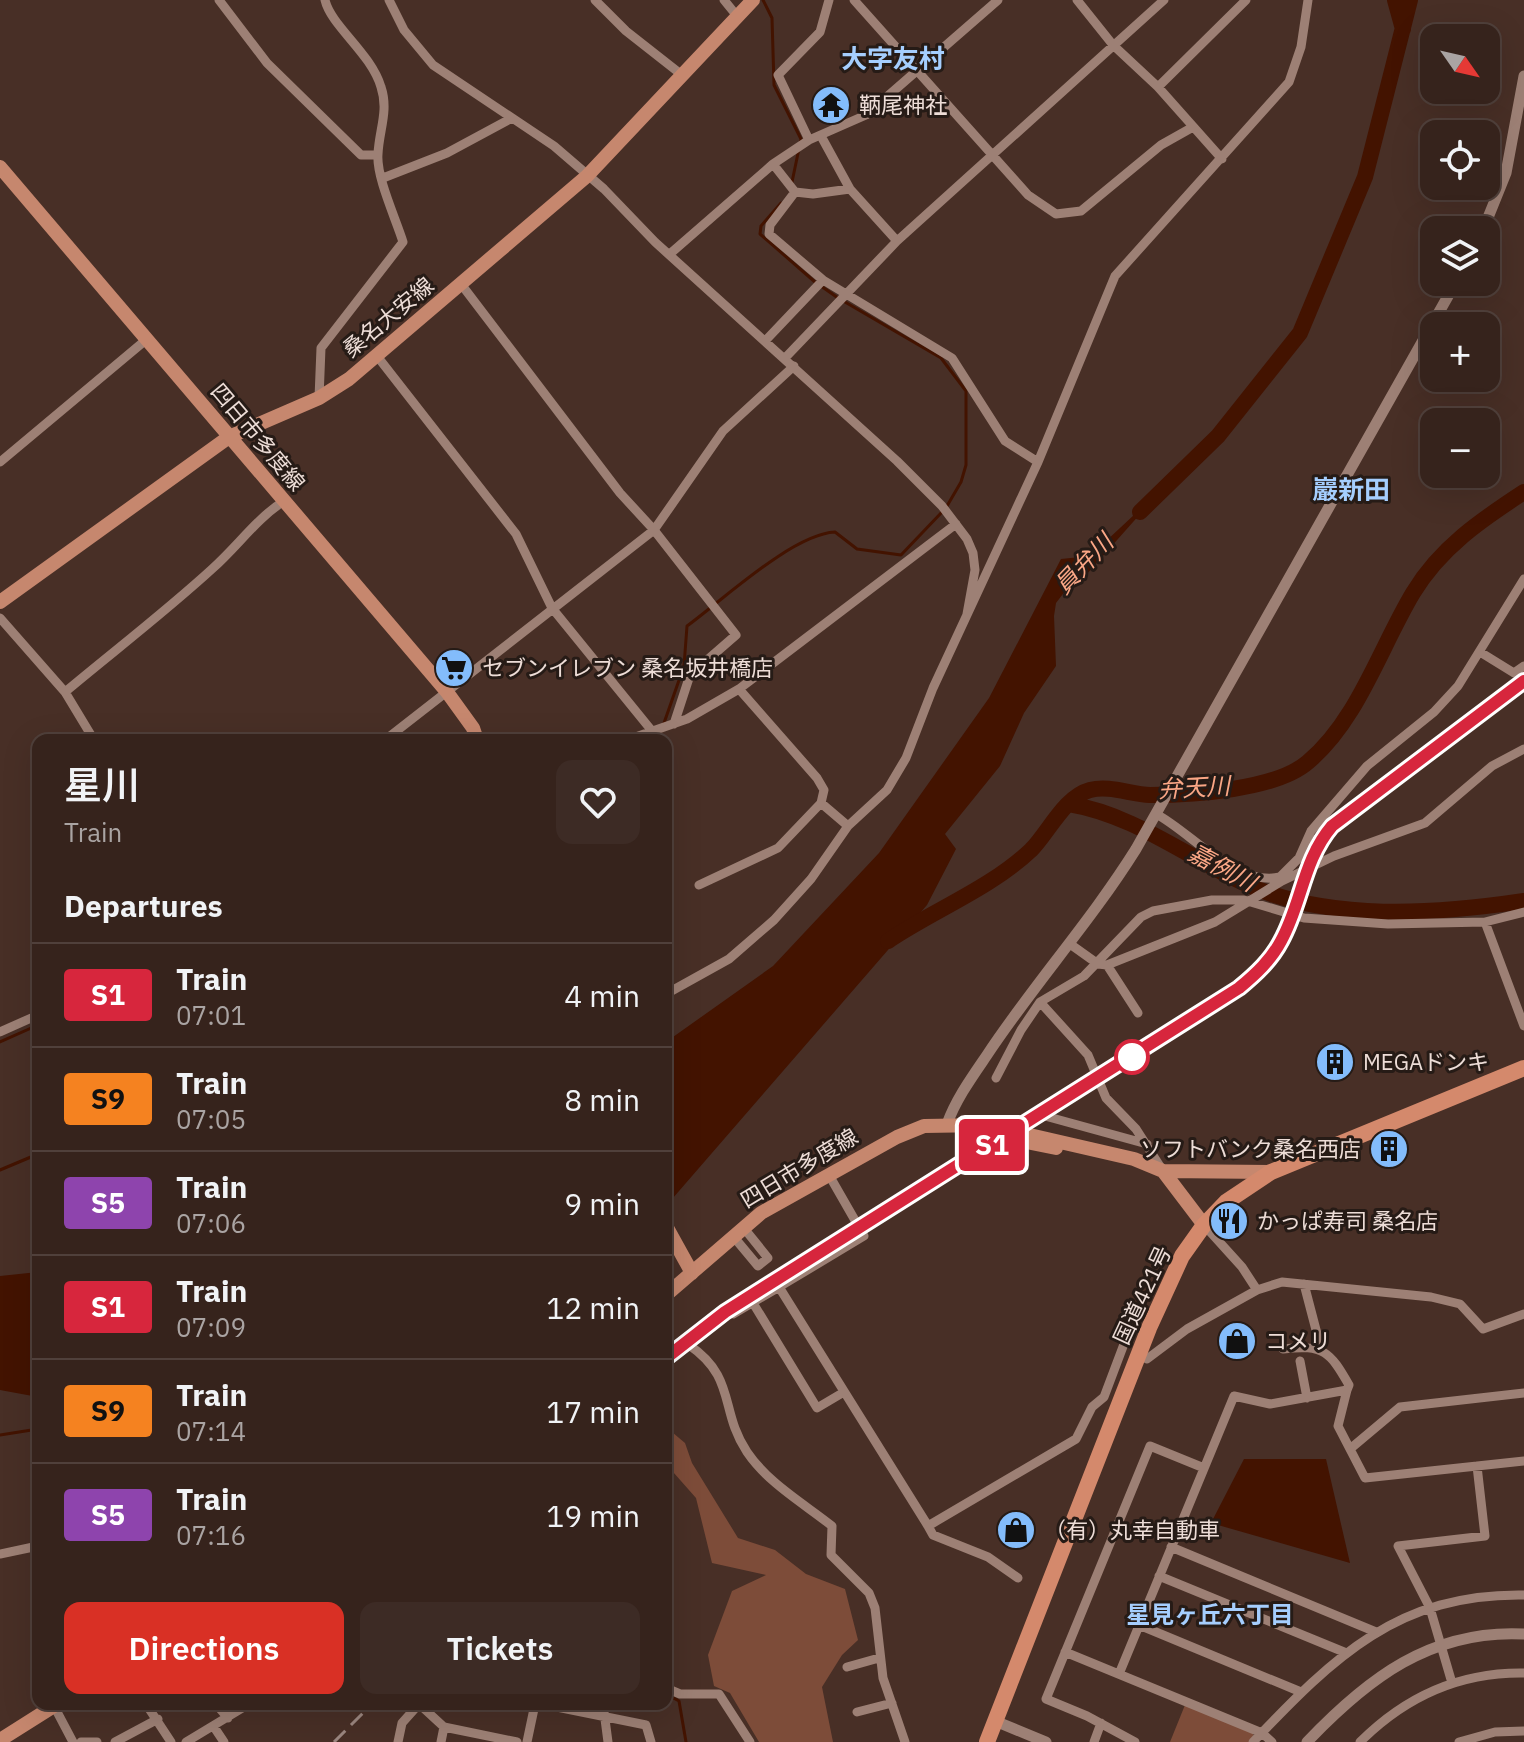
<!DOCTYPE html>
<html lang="en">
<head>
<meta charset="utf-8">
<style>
	:root { --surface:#36231c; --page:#3d2b25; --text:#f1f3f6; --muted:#aaa4a3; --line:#50403b; --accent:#d93025 }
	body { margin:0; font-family:"IBM Plex Sans","Noto Sans JP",sans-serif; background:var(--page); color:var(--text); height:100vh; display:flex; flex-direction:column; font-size:30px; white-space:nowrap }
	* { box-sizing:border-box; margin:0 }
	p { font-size:26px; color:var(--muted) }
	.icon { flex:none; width:44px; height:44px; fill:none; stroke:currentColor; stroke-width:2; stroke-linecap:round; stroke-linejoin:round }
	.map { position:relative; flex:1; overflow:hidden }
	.side { position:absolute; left:32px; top:734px; width:640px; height:976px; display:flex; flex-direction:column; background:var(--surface); border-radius:16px; box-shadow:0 8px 32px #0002,0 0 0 2px var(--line) }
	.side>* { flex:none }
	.badge { padding:0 16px; border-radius:6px; font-size:28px; line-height:52px }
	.needle { width:52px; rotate:124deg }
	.buttons { position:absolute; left:1420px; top:24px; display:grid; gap:16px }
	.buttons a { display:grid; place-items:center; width:80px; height:80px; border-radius:16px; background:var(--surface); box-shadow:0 8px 32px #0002,0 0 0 2px var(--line); font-size:40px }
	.map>.badge { position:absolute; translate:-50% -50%; box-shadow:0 0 0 4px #fff }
	h2 { padding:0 32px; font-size:30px; line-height:72px }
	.round { display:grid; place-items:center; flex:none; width:84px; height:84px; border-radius:16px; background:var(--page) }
	.overview { display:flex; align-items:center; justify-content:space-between; height:136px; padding:0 32px }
	h1 { font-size:38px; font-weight:600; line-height:60px }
	.cta { display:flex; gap:16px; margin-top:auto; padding:16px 32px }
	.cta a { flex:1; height:92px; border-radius:16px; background:var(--accent); color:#fff; font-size:32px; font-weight:600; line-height:92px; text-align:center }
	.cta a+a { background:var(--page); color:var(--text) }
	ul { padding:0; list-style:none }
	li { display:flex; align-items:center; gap:24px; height:104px; padding:0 32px; border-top:2px solid var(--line) }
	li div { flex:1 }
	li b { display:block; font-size:30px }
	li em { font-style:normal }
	li .badge { min-width:88px; font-weight:700; text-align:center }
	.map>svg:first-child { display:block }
	.green { fill:#7d4c39 }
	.water { fill:#431300 }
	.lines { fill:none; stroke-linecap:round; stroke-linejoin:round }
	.stream { stroke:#431300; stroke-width:3 }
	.river { stroke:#431300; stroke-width:16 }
	.minor { stroke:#9d8075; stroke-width:9 }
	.tertiary { stroke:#9d8075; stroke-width:11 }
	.primary { stroke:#c6876e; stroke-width:14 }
	.trunk { stroke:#d4896c; stroke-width:16 }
	.rail { stroke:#9b867f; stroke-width:3; stroke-dasharray:16 8; stroke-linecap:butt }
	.line-casing { stroke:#fff; stroke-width:18 }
	.line { stroke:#d7263d; stroke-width:12 }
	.stop-dot { fill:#fff; stroke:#d7263d; stroke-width:4 }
	.labels { text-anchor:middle; stroke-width:6; stroke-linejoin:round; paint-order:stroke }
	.poi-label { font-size:22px; fill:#edddd7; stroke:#261b16; text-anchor:start }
	.street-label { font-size:22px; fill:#edddd7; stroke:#261b16 }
	.water-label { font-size:24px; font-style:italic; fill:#fba786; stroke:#261b16 }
	.neighbourhood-label { font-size:24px; font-weight:bold; fill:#a5cefe; stroke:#261b16 }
	.quarter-label { font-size:26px; font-weight:bold; fill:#a5cefe; stroke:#261b16 }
</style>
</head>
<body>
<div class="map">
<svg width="1524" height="1742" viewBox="0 0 1524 1742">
	<rect width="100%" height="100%" fill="#482f26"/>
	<!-- green -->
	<path class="green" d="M666,1427L685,1443L692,1463L738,1538L775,1550L806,1574L845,1589L858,1640L842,1655L822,1687L833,1742H759L730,1693L714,1686L708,1655L732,1591L766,1575L712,1563L696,1498L666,1464Z
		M1185,1705L1253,1733V1737L1249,1742H1170Z"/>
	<!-- water -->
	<path class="water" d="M1165,486L1078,584L1069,586L1056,603L1054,616L1056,666L1024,713L1000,766L945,834L956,849L927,905L666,1206V1042L773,966L879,853L989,698L1061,559L1090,556Z
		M38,1272V1397L0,1390V1276Z
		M1244,1459H1326L1350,1563L1211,1523Z"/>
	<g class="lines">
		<!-- stream -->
		<path class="stream" d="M763,0L772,18L774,85L801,139L792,182
			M781,203L761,226L760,234L815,282
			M821,286L838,298
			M845,302L941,358L966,391V465L961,482L947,506
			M664,723L684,666L687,626C724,599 793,534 835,532L857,549L901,555L942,512
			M654,740L659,733
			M0,1042L38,1025
			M0,1170L38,1154
			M0,1435L38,1429
			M666,1694L679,1701L686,1742"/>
		<!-- river -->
		<path class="river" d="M1395,0L1403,29
			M1140,512L1218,436L1300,333L1365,177L1410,0
			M1069,804C1135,815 1186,857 1246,884C1328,922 1437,914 1524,901
			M888,941C934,910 991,888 1031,850C1049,832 1064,797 1090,790C1109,785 1130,794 1150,795C1192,795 1276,790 1308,762C1358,720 1380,648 1413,593C1440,548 1481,520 1524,492"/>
		<!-- minor -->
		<path class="minor" d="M219,0L267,63L361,155H377
			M389,0L404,30L433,65L554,146L604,189L655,242L897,461L942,506L967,539L973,553L975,570L967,614
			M595,0L626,31L682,75
			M724,0L737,16
			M854,0L1028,195L1056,214L1081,211L1161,145L1193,127
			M1077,0L1113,45L1158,87L1222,159
			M1158,87L1246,0
			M821,136L850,189
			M809,140L778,75L820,32L829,0
			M773,164L795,192L770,225L769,234L823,280L952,358L1005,441L1038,462
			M383,178L447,153L512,118
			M795,192L813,194L850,189L897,241
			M671,253L773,164L809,140L866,115L998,0
			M461,284L620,493L654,530L736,635L690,675L674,724
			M766,340L823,280
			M377,356L516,534L552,608L652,731
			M785,358L897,241L1164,0
			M319,398L321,348L403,242C396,219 376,177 378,154C379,130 389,111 381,87C371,53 331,26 325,0
			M0,462L147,339
			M0,618L65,692L94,740
			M1480,652L1514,673L1524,666
			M739,689L817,778L824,790L821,803
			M65,692C114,651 165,612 212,569C237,547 257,518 284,501
			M385,740L654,530L723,431L794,366
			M627,740L687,719L739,689L956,524
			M1156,814C1191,832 1235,887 1280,877L1299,858L1311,831L1367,766L1434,712L1458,686L1524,579
			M699,885L778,848L821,803L848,826
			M1485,922L1524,1026
			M1070,944L1098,964L1107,965L1215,922L1282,881L1334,856L1425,823L1492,766L1524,749
			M1107,965L1138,1013
			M666,994L729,959L774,920L811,879L848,826L887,790L906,758L933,688L1038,462L1115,276L1289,82L1301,47L1308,0
			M1040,1002L1088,1055L1106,1098L1136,1129L1163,1171
			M0,1032L38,1015
			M996,1078L1021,1030L1040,1002L1084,976L1141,917L1153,911L1212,900H1244L1304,918L1388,924L1485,922L1524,912
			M1045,1116L1147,1144
			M829,1175L864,1236L779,1287L928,1526L1076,1439L1092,1407L1104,1397L1124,1344
			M1204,1225L1242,1267L1257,1290L1282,1282L1431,1297L1460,1304L1483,1329L1524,1314
			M733,1236L758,1266L768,1258L743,1227
			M1304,1284L1321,1349
			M753,1303L817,1408L844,1392
			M733,1314L779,1287
			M1283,1349C1324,1344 1330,1352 1349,1385L1347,1390
			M671,1352L676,1355L689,1345C737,1378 719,1410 747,1452C768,1483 803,1503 832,1526L831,1555L869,1593L875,1608L883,1678L905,1742
			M1147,1359L1187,1329L1257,1290
			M1300,1361L1307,1398
			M1350,1449L1400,1407L1524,1393
			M928,1526L933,1535L988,1557L1018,1578
			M1171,1547L1376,1632
			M0,1554L38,1546
			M1159,1576L1344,1652
			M1139,1625L1301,1692
			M1065,1652L1262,1733L1272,1742
			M847,1667L879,1658
			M1119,1674L1234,1396L1270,1404L1347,1390L1338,1426L1365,1478L1524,1461
			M1452,1683L1430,1608L1398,1546L1485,1536L1477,1466
			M666,1688L680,1694H719L750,1742
			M146,1704L171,1742
			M216,1704L228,1718
			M419,1704L444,1727L517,1742
			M542,1704L646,1725L651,1742
			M603,1704L608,1742
			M54,1706L73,1742
			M857,1712L892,1703
			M214,1727L224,1742
			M81,1742H97
			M115,1742L158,1719
			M186,1742L249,1704
			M398,1742L402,1723L419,1704
			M441,1742L444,1727
			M527,1742L535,1704
			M1094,1742L1101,1723
			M1135,1742L1087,1716L1046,1699L1150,1446L1204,1468
			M1253,1742C1334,1657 1398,1593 1524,1595
			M1360,1742C1405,1697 1460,1672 1524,1673
			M1459,1742L1495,1732L1524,1731"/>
		<!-- tertiary -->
		<path class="tertiary" d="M1483,230L1506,173L1524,76
			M947,1124C956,1099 972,1077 987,1055C1034,984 1091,921 1136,849L1456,282
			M995,1721L1046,1742
			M1307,1742C1367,1679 1431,1629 1524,1634"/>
		<!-- primary -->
		<path class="primary" d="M0,167L447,692L473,728L477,740
			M0,602L229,437L319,398L349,379L587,176L753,0
			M963,1129L1056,1148
			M1163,1171L1271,1172
			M666,1226L692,1273
			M666,1295L761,1213L897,1137L924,1126L986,1125L1134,1159L1163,1171L1204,1225
			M0,1740L57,1704"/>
		<!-- trunk -->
		<path class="trunk" d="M987,1742L1149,1328L1182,1256L1204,1225L1226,1202L1271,1172L1524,1068"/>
		<!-- rail -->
		<path class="rail" d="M666,1358L725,1312L1239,988C1256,974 1271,960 1281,941C1302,903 1304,860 1332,826L1524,681
			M334,1742L372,1704"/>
	</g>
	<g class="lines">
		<!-- line casing -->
		<g class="line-casing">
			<path id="line" d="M666,1358L725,1312L1239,988C1256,974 1271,960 1281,941C1302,903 1303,860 1332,826L1524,681"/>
		</g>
		<!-- line -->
		<use href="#line" class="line"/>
	</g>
	<!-- icons -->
	<defs>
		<g id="temple-disc" transform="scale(2)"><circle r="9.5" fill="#83bcfb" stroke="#261b16"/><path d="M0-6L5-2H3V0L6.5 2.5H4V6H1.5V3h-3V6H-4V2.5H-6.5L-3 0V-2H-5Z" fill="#111"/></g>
		<g id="supermarket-disc" transform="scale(2)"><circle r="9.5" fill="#83bcfb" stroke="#261b16"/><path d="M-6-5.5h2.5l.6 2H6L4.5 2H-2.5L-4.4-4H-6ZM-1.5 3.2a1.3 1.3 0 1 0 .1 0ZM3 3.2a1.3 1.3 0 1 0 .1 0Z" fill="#111"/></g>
		<g id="building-disc" transform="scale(2)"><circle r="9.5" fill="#83bcfb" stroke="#261b16"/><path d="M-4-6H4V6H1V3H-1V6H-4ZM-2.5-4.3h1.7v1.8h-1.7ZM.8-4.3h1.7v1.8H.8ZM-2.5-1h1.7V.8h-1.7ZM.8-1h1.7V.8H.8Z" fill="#111"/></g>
		<g id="restaurant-disc" transform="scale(2)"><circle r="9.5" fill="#83bcfb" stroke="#261b16"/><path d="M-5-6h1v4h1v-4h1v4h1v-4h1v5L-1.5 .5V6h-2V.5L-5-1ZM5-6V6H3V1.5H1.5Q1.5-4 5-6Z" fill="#111"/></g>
		<g id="shop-disc" transform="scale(2)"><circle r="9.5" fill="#83bcfb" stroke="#261b16"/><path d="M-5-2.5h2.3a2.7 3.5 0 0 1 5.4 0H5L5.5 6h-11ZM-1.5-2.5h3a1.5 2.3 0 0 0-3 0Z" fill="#111"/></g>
	</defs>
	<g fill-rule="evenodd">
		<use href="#temple-disc" x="831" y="105"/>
		<use href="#supermarket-disc" x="454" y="668"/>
		<use href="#building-disc" x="1335" y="1062"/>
		<use href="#building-disc" x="1389" y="1149"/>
		<use href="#restaurant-disc" x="1229" y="1221"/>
		<use href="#shop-disc" x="1237" y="1341"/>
		<use href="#shop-disc" x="1016" y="1530"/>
	</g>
	<!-- markers -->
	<circle class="stop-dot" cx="1132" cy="1057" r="16"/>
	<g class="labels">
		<!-- poi labels -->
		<g class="poi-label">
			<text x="859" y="113">鞆尾神社</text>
			<text x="482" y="676">セブンイレブン 桑名坂井橋店</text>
			<text x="1363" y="1070">MEGAドンキ</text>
			<text x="1361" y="1157" text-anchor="end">ソフトバンク桑名西店</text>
			<text x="1257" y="1229">かっぱ寿司 桑名店</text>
			<text x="1265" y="1349">コメリ</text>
			<text x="1044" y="1538">（有）丸幸自動車</text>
		</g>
		<!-- street labels -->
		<g class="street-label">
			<text transform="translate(388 317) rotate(-40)" y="8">桑名大安線</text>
			<text transform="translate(258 437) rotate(50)" y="8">四日市多度線</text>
			<text transform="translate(799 1168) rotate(-31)" y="8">四日市多度線</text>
			<text transform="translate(1142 1295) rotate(-65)" y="8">国道421号</text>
		</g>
		<!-- water labels -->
		<g class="water-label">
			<text transform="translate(1084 564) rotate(-46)" y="8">員弁川</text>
			<text transform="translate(1194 788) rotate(-3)" y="8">弁天川</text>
			<text transform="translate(1222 868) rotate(28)" y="8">嘉例川</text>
		</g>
		<!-- neighbourhood labels -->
		<g class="neighbourhood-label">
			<text x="1210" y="1623">星見ヶ丘六丁目</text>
		</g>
		<!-- quarter labels -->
		<g class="quarter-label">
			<text x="893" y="68">大字友村</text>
			<text x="1351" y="499">巖新田</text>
		</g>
	</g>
</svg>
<div class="buttons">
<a><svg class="needle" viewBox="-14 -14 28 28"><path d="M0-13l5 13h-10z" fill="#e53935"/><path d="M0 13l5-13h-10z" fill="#aaa4a3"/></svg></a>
<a><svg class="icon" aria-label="locate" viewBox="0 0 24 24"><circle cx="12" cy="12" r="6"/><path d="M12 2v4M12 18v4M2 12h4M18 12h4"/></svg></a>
<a><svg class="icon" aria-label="layers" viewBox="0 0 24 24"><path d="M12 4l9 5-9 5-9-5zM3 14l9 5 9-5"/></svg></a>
<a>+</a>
<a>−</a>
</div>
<b class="badge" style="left:992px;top:1145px;background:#d7263d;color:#fff">S1</b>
<section class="side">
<div class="overview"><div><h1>星川</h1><p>Train</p></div><a class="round"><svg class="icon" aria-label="heart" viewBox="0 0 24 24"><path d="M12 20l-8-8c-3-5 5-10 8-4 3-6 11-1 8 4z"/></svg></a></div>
<h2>Departures</h2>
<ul>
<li><span class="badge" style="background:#d7263d;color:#fff">S1</span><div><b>Train</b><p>07:01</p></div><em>4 min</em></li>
<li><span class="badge" style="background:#f58220;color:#111">S9</span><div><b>Train</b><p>07:05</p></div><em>8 min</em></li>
<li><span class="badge" style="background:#8e44ad;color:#fff">S5</span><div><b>Train</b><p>07:06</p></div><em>9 min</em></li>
<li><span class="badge" style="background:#d7263d;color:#fff">S1</span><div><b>Train</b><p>07:09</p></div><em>12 min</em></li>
<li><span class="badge" style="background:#f58220;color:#111">S9</span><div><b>Train</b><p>07:14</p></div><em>17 min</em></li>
<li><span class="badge" style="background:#8e44ad;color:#fff">S5</span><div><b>Train</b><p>07:16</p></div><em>19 min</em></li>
</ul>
<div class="cta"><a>Directions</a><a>Tickets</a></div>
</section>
</div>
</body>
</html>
